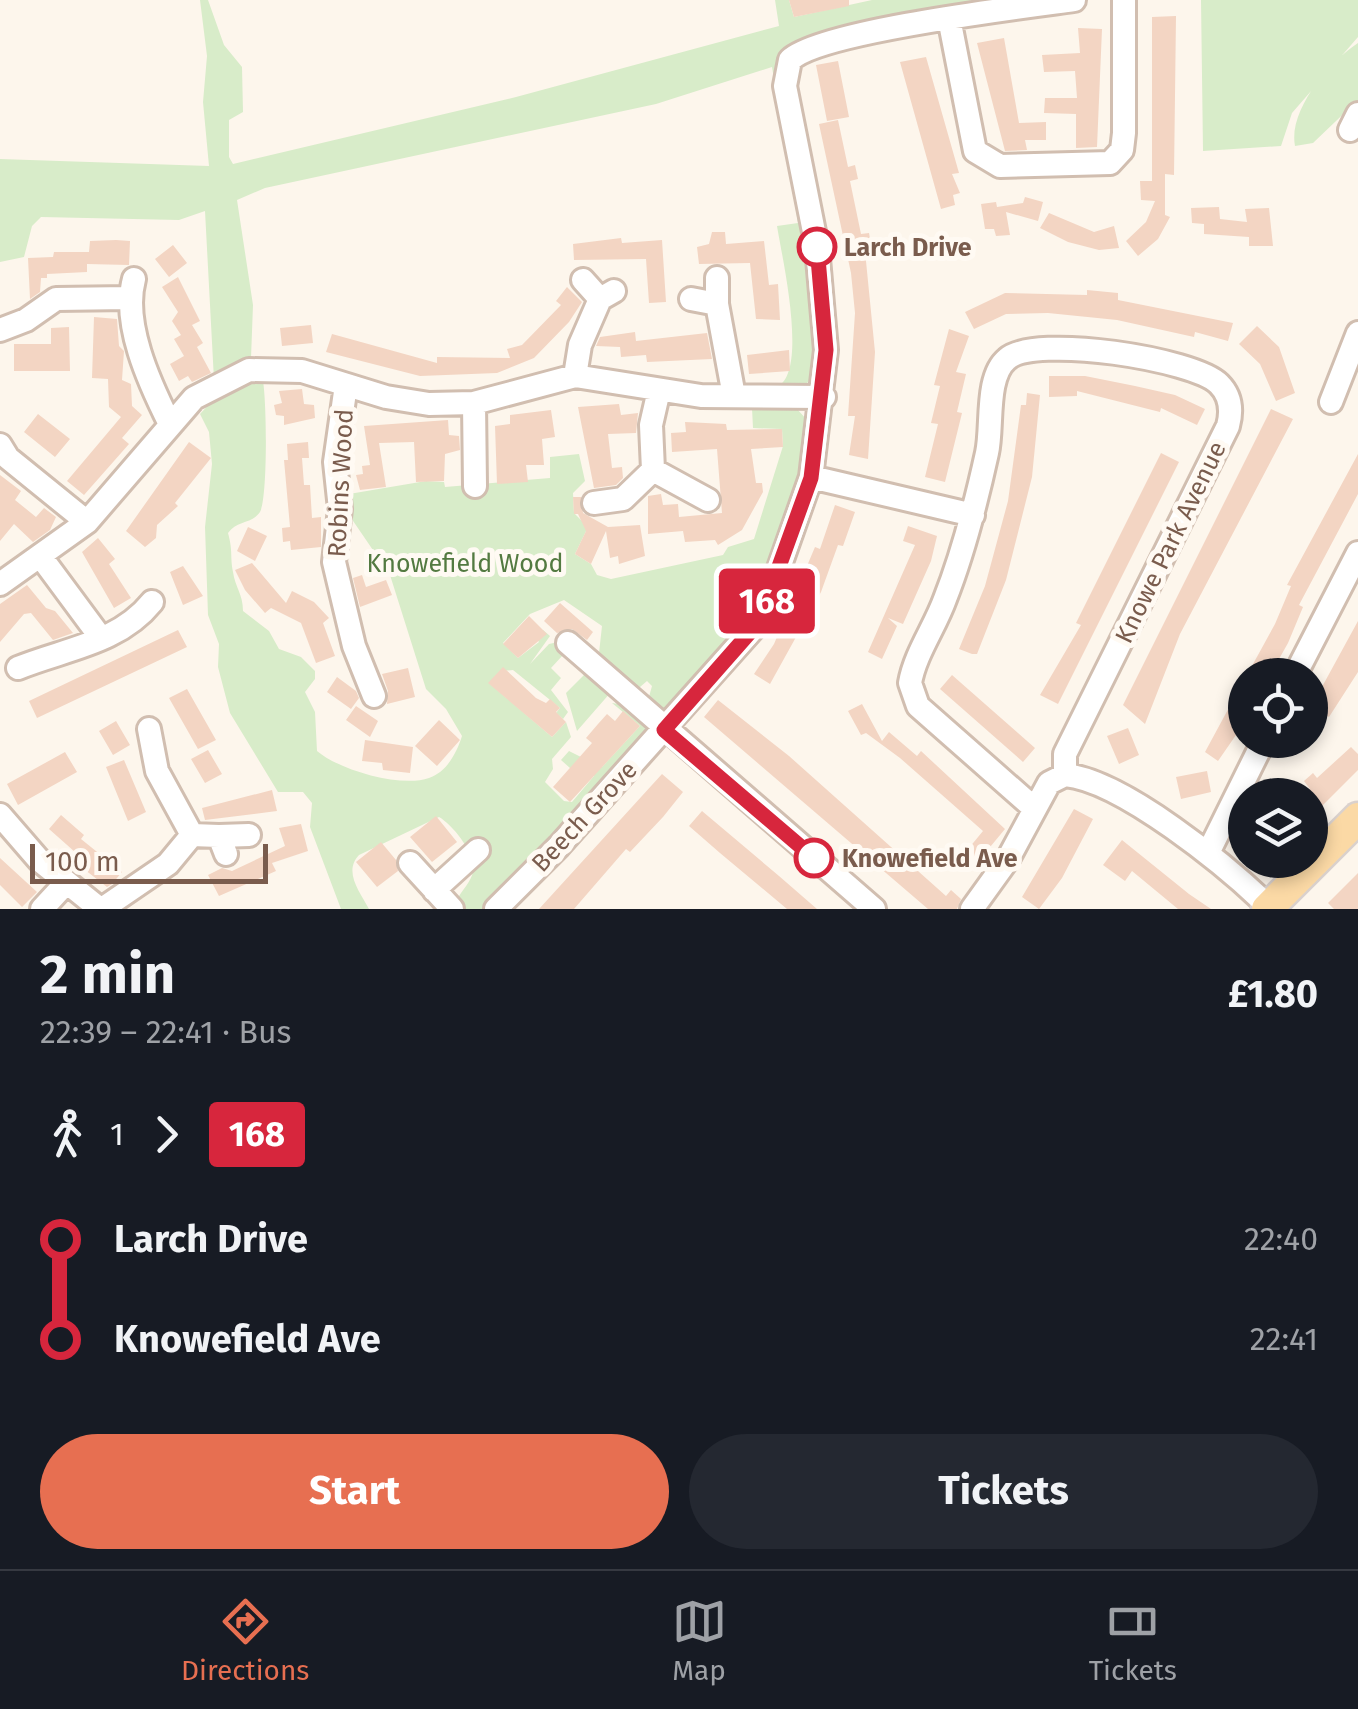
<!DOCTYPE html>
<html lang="en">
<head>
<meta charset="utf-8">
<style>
	:root { --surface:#171b24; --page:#242831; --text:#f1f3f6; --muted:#9ea1a6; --line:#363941; --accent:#e76f51 }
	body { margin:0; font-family:"Fira Sans",sans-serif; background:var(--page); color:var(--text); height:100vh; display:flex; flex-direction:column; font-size:38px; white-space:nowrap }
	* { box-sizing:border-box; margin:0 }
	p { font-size:32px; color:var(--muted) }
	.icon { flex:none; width:55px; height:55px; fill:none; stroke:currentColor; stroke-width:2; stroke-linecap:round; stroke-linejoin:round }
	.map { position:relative; height:909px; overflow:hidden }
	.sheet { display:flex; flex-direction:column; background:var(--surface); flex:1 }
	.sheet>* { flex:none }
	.badge { padding:0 20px; border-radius:8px; font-size:35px; line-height:65px }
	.buttons { position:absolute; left:1228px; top:658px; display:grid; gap:20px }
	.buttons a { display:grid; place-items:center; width:100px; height:100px; border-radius:50%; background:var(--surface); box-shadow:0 5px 15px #0003; font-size:50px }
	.scale { position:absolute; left:30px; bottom:25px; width:238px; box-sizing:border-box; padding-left:10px; border:5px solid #7a5c4d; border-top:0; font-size:28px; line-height:35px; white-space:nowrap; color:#7a5c4d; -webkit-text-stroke:8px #fffaf3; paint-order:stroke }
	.map>.badge { position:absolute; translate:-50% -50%; box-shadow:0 0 0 5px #fff }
	.legs { display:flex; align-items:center; gap:15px; height:110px; padding:0 40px; font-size:32px }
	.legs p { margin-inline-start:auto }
	.head { display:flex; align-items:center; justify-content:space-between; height:170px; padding:0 40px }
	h1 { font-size:55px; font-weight:700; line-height:75px }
	.button { display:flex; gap:20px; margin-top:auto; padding:20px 40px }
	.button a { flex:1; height:115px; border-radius:60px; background:var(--accent); color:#fff; font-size:40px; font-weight:700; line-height:115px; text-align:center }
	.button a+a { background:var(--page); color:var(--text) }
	ul { padding:0 40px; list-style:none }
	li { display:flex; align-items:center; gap:35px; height:100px; font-size:38px }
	li i { display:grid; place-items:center; width:15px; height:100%; margin:0 12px; background:currentColor }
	li i::after { content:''; width:25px; height:25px; margin:-12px; border:8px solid; border-radius:50%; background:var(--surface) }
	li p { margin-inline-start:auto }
	li:first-child i { background:linear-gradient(#0000 50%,currentColor 0) }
	li:last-child i { background:linear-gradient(currentColor 50%,#0000 0) }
	.menu { display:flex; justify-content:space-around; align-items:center; height:140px; border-top:2px solid var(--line); background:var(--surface); font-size:28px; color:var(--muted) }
	.menu a { display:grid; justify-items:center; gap:5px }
	.menu .active { color:var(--accent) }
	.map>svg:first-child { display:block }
	.green { fill:#d8ecc9 }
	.building { fill:#f3d5c3 }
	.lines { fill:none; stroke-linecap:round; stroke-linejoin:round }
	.minor-casing { stroke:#d1beb0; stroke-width:28 }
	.major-casing { stroke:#dad1cd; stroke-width:35 }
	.minor { stroke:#fff; stroke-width:22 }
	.major { stroke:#fbd9a5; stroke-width:30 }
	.line-1-casing { stroke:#fff; stroke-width:22 }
	.line-1 { stroke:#d7263d; stroke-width:15 }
	.stop-1-dot { fill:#fff; stroke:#d7263d; stroke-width:5 }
	.labels { text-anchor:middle; stroke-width:10; stroke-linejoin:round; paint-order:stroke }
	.stop-label { font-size:25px; font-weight:bold; fill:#7a5c4d; stroke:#fffaf3; text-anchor:start }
	.street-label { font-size:25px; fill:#7a5c4d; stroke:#fffaf3 }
	.park-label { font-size:25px; fill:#537a41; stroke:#fffaf3 }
</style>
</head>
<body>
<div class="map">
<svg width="1358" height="909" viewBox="0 0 1358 909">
	<rect width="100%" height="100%" fill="#fdf6ec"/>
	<!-- green -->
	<path class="green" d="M200,0H208L224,45L242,67L243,112L229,120V157L233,164L516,97L779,26L775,0H789L794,17L872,0H982L843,28L784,49L777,69L817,311L813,377L804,386L780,385C807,365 782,257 777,226L798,223L772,67L656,104L265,188L237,200L253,305L251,358L214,380L205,211L179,220L41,217L32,226L24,257L0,262V159L209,166L203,102L207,56Z
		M1201,0H1358V37L1292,113L1281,146L1203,151Z
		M1358,43V100L1313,143L1295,146C1288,110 1330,61 1358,43Z
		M262,376C267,392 268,499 260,512C252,524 237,520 228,533C233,551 230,556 233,572C235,587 243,594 243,611L269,631L279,649L301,657L315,671V679L305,692L315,712L317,751C339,770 401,788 429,778C447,772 457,752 462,736L446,709L426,689L390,575L349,515V494L426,481L444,482L445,487L550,478V457L579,454L585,481L573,493L574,513L588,527L575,554L591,564L597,575L611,579L723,555L728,547L754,539L783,446L782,429L753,428L752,408H796L809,422L804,466L759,610L665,717L647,704L652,686L647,681L633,693L602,664L599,653L602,626L564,600L530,614L503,643L518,658L539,642L536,638L543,630L550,636L530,664L549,644L558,642L574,659L572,663L563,655L551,668L561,678L551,690L568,712L563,719L556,713L560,708L513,670L501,671L489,683L552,737L566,722L571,737L552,759L553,769L545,782L564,801L572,802L594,776L570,768L561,760L569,751L581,757L585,752L602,767L640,726L612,703L625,705L649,729L487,909H463L457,900C461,891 472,881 473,871C476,854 453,825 439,817L359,855C343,872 360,892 369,909H341L310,827L312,803L303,792H278L230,713L218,667L219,644L208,615L205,527L212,464L209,432L200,414L228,384Z
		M585,674L611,692L577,731L566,693Z"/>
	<!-- building -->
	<path class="building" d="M789,0H849V6L794,17Z
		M1176,16L1174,175L1165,174V215L1170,217L1158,239L1138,256L1126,241L1146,222L1155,201L1141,200L1140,181H1152V17Z
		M1078,28L1102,29L1097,147L1076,148V114L1044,113L1045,98H1077L1075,71L1044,72L1042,55L1080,53Z
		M1004,38L1019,123L1046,122V140H1025L1027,150L1005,151L977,43Z
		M926,57L959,173L952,174L960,193L953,195L955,205L941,209L900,62Z
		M838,61L849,117L827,121L816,65Z
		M838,120L848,167L855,165L858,179L850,181L861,234L869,233L872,250L865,251L875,352L868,459L849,455L855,416H848L855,313L851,273L819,124Z
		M1025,197L1043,202L1038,221L1006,212L1010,235L996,236L994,229H985L981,204L996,202L997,207L1023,203Z
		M1219,207L1220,219L1247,222L1245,209L1269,208L1273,246H1249V237L1204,234V224L1192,223L1191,208Z
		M1049,213L1094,232L1114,226L1119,248L1099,250L1068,242L1040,228Z
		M712,232H725L726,244L764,241L769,285L778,284L780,320L756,319L750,263L699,264L697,247L709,244Z
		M621,238L622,243L662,240L666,302L649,303L646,259L574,260L573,244Z
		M116,240L130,241L129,265L87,264V272L47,274V278H41L40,292L30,299L28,258L53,257L54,252H89L90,241Z
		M173,245L187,263L169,277L155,259Z
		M178,277L200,321L192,325L203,343L197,347L211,373L192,382L188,376L179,381L170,364L184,356L174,339L181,335L172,321L178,312L162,287Z
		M567,287L582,302L569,322L534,358L497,373L420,376L326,352L332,334L437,363V357L510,358L507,349L522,345L561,305L556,301Z
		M1087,290L1118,293V300L1233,323L1228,341L1195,332L1194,337L1117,320L1048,313L1006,314L974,329L965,312L1005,293L1087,295Z
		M94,317L117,319L119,346L124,351L122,380L131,384L132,406L142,415L122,438L129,444L84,495L67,481L121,417L109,407L108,379L92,378Z
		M311,325L313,343L282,346L280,328Z
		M1257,326L1279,347L1295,393L1276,401L1260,364L1239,344Z
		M69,327L70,371H14V344H51V328Z
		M949,329L969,336L956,372L966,374L957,412L962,413L945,482L925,477L938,424L931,423L940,386L934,385Z
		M635,332L636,341L707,333L712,359L647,362L646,355L621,357L620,347L596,346L600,337Z
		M789,350L790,371L749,374L747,355Z
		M1049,376H1085L1135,386L1175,395L1205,409L1197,425L1161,408L1160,412L1077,391V396L1049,397Z
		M302,389L304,404L314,405L315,418L284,425V416L276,415L274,405L282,403L279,391Z
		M1027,393L1040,395L1032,477L1006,580L977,654H972L959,649L985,586L1008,501L1021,405H1026Z
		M619,404L621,415L638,413L636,433L608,434L612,468L622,467L623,478L616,485L594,488L578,407Z
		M1271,409L1293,419L1180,634L1145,724L1123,705Z
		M551,410L555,437L542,439L544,465H526L528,482L497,484L495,426L510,424V415Z
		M38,414L70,439L55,457L24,432Z
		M448,420L449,435L459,436L460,450L445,454L444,481L416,482L414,442L379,443L386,487L360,490L356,475L363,474L362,466L370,465L364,426Z
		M685,422L726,424L727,430L782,429L783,447L751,449L756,483H762L763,492L742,530L718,545L715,540L685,542L683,531L648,534V496L661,494L663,505L678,504L679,517L722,513L717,449L672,452L671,433L686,432Z
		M189,442L211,458L175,503L178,506L157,525L156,538L145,547L126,531Z
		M308,442L309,458H302L304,485H310L312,518L321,517V547L291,550L290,541L283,542L282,528L290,527L284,460H288L287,444Z
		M1161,453L1179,462L1058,704L1040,695L1081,625L1076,623Z
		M1358,454V494L1299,605L1303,607L1288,643L1270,675H1247L1275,624L1291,586L1287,585Z
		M0,475L21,491L15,500L36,517L44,508L56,517L50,530L33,542L14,524L0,541Z
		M573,497H581L583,513L608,527L640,525L645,556L619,564L618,556L610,558L606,531L591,564L575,554L586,531L578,514H574Z
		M835,505L855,512L843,546L838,545L821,592L770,684L754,674L774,644L815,547L820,549Z
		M908,526L937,536L931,561L903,624L888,618L897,626L882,659L868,652L915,545L903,541Z
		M248,527L267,536L255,561L237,551Z
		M98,538L115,559L109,564L131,598L114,608L82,552Z
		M252,563L286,603L292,591L314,602L329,618L323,623L335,656L316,663L301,623L271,608L265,613L245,590L235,570Z
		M183,566L203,596L183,605L170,572Z
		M362,575L366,587L386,580L392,595L360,607L353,578Z
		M27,585L46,608L55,611L73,633L53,640L31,613L24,614L0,642V604Z
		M560,603L593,632L587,640L572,629L557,633L544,621Z
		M529,616L547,634L518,658L503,644Z
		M1358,621V672L1329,717L1311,707Z
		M178,630L187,647L37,718L29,701Z
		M503,667L536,698L546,703L550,699L560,708L556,712L566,722L552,737L488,683Z
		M408,668L415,697L387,704L388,691L382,674Z
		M952,675L1035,748L1023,762L940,689Z
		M337,677L356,691L359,698L351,709L327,692Z
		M1245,678V722L1218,761L1205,752Z
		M187,689L216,740L198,749L169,698Z
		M718,700L789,756L946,896L951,890L961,899L957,909H928L704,717Z
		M862,704L882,741L889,732L917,756L921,751L1005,829L976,864L964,854L983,831L900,758L866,733L861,735L848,711Z
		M356,706L378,721L370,737L346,720Z
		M623,711L640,726L570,802L553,787L592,743L586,738L598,724L607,714L615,721Z
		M439,720L460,740L437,766L415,746Z
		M116,721L130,745L113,755L99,731Z
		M1128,728L1139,755L1119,764L1107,736Z
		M365,740L413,747L410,773L383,770L382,763L362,761Z
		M1351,747L1358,754V770L1310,818V789L1304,781L1313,773L1317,778Z
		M208,750L222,774L205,783L191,759Z
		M65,752L77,772L18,805L7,784Z
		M124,760L146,812L128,821L106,767Z
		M1207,771L1211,792L1181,799L1176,777Z
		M662,774L683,792L663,817L630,852L626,849L574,909H539Z
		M272,790L277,811L205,820L202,808Z
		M1074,809L1093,819L1062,878L1039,909L1022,897Z
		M702,811L779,876L817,909H787L720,853L689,826Z
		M61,815L84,835L81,839L122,872L112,884L107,887L80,866L84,860L49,829Z
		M436,816L457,842L432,862L410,837Z
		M301,824L308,851L272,863L276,871L219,896L208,875L222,868L232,871L285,846L279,828Z
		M1122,840L1189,894L1211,909H1178L1132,871L1125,881L1103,865Z
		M381,842L396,860L398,871L377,887L356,862Z
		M0,858L37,892L22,907L0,885Z
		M1358,873V909H1334L1328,903Z"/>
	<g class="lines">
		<!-- minor casing -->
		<g class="minor-casing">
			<path id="minor" d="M949,18L975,151L1000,166L1110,163L1122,150L1124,133V0
				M1350,130L1358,114
				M717,278V304
				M134,279C122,323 149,382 169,422
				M583,280L600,299
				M691,299L717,304L734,396
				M0,330L26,320L56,299L129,298
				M575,376L580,345L600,299L614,291
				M346,385L335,462L340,509L334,562L354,646L374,696
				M1331,402L1358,333
				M474,403L475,486
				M0,445L8,458L87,522
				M653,470L708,500
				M811,477L973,515
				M594,503L623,499L653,470L651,425L659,390
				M41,557L101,638
				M0,584L87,522L194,398L249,370L302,371L386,397L429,404L474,403L575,376L701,396L824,397
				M568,643L874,909
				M18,668C64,649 118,644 152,602
				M1295,675L1358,553
				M1035,809L918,706L910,683C915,654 935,627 945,599C964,551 976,503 987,453C993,427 985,377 1007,359C1035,334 1194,359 1219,384C1231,396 1232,411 1228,426L1065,754V775
				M0,815L39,860L100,909
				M192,835L219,836L226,854
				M219,836L249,835
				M1208,853L1264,740
				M410,863L452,909
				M434,890L478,850
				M42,909L66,883
				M102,909L168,864L192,835L157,771L149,729
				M496,909L559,846L759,622L779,568L811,477L826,350L817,247L785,86L790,60C820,31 1023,7 1074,0
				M972,909L1008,859L1049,783L1065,775C1122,780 1228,867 1269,907"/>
		</g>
		<!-- major casing -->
		<g class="major-casing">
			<path id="major" d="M1267,909L1358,818"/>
		</g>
		<!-- minor -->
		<use href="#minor" class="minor"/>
		<!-- major -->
		<use href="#major" class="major"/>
	</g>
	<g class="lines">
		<!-- line-1 casing -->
		<g class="line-1-casing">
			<path id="line-1" d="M814,858L664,730L759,622L811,478L826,350L817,247"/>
		</g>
		<!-- line-1 -->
		<use href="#line-1" class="line-1"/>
	</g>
	<!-- markers -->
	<g class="stop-1-dot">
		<circle cx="817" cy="247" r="18"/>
		<circle cx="814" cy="858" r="18"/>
	</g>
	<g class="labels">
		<!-- stop labels -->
		<g class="stop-label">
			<text x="844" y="256">Larch Drive</text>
			<text x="842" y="867">Knowefield Ave</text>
		</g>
		<!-- street labels -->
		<g class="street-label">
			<text transform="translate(340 483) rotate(-87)" y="9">Robins Wood</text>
			<text transform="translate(1170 542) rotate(-64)" y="9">Knowe Park Avenue</text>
			<text transform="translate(584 816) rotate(-47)" y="9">Beech Grove</text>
		</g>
		<!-- park labels -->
		<g class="park-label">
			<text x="465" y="572">Knowefield Wood</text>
		</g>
	</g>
</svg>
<div class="buttons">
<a><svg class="icon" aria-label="locate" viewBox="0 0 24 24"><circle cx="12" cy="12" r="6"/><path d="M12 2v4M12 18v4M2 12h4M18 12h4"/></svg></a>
<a><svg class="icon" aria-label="layers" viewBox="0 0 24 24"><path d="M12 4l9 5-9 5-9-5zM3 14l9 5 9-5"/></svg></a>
</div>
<div class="scale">100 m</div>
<b class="badge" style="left:767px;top:601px;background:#d7263d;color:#fff">168</b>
</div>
<section class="sheet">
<div class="head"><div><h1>2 min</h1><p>22:39 – 22:41 · Bus</p></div><b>£1.80</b></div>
<div class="legs"><svg class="icon" aria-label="walk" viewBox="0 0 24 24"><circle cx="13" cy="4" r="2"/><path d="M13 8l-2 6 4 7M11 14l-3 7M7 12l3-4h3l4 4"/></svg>1<svg class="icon" aria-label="forward" viewBox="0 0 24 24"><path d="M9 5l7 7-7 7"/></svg><b class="badge" style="background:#d7263d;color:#fff">168</b></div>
<ul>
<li><i style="color:#d7263d"></i><b>Larch Drive</b><p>22:40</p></li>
<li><i style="color:#d7263d"></i><b>Knowefield Ave</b><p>22:41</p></li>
</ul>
<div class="button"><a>Start</a><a>Tickets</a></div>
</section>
<nav class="menu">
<a class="active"><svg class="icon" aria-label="directions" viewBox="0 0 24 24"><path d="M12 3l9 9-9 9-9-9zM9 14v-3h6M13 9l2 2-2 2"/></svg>Directions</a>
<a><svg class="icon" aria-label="map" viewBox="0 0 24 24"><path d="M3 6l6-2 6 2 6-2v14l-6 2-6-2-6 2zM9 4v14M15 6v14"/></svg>Map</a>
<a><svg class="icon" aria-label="tickets" viewBox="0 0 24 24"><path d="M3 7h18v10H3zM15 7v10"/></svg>Tickets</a>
</nav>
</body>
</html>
